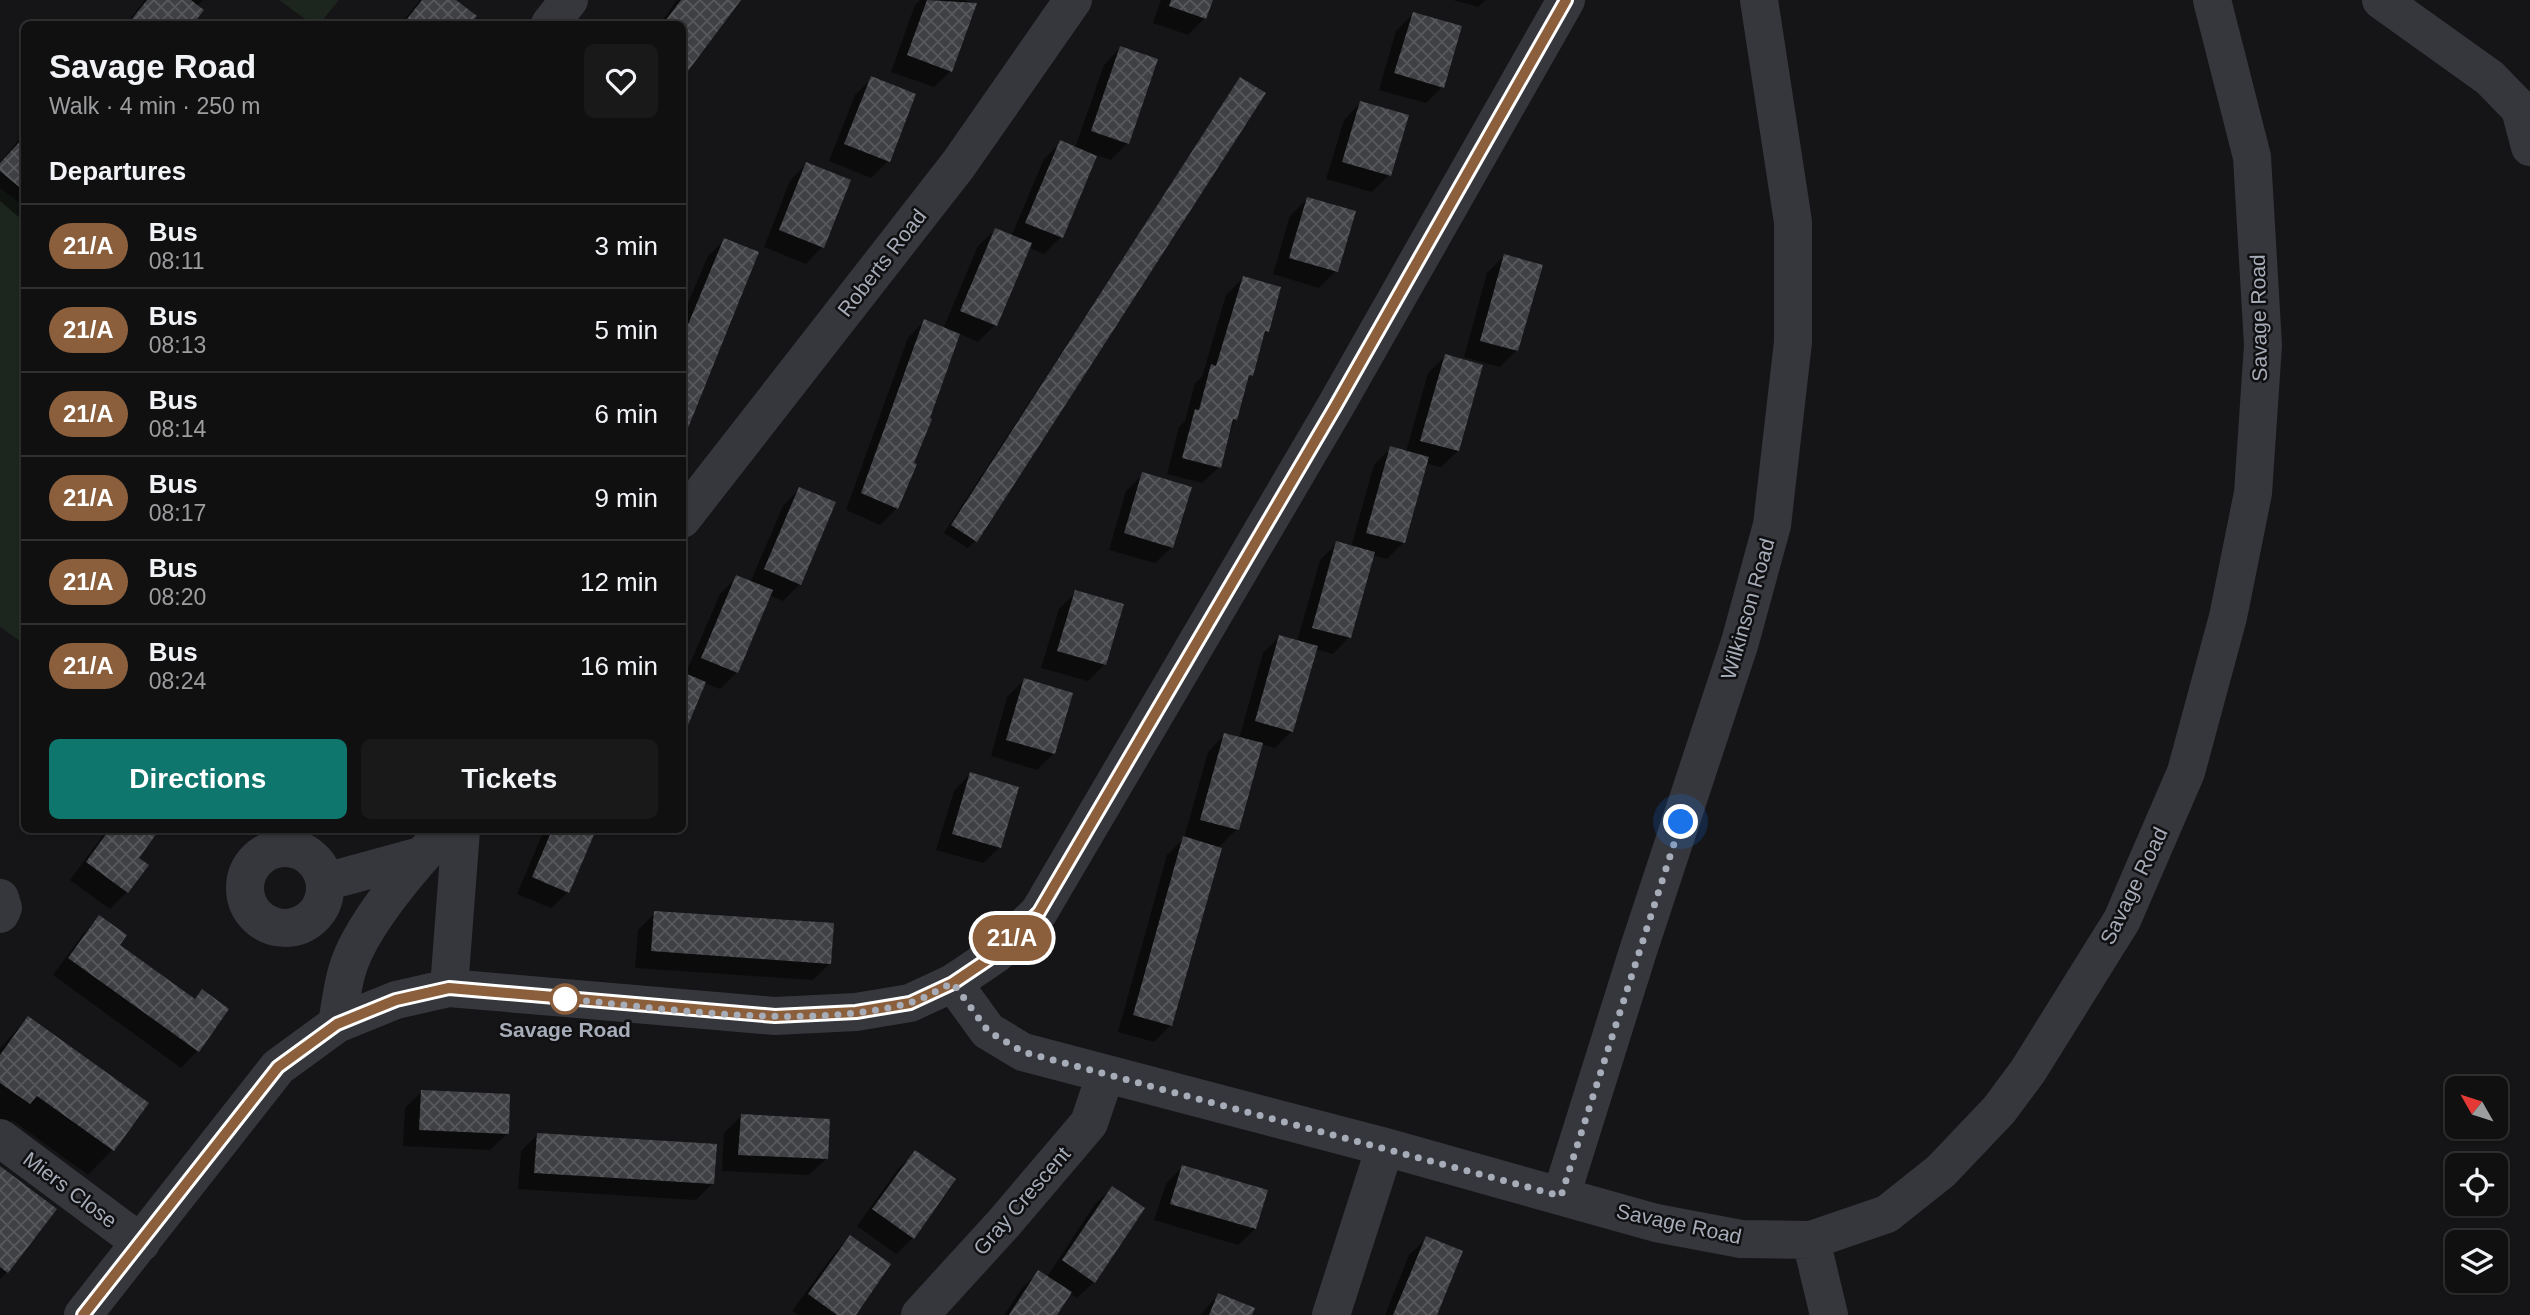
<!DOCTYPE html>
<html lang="en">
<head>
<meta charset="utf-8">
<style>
	:root { --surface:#101011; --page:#19191a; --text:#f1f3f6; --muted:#9c9d9f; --line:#303031; --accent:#0f766e }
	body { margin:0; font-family:Arial,sans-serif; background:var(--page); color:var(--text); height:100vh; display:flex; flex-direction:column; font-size:26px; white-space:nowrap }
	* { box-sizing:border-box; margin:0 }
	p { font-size:23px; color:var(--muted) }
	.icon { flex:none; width:38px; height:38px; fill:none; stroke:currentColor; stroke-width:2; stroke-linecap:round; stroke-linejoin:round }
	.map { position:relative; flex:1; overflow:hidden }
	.sheet { position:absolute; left:21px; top:21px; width:665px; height:812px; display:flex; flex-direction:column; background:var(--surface); border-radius:10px; box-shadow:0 2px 5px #0004,0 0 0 2px var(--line) }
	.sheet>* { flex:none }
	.badge { padding:0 14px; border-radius:23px; font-size:24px; line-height:46px }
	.needle { width:46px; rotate:309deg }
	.controls { position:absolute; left:2445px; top:1076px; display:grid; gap:14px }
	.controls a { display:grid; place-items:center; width:63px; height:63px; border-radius:10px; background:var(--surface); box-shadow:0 2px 5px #0004,0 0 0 2px var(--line); font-size:35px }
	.you { position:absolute; width:35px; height:35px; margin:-18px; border:5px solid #fff; border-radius:50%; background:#1a73e8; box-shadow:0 0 0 10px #1a73e833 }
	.map>.badge { position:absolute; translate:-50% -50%; box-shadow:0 0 0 4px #fff }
	h2 { padding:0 28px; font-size:26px; line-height:63px }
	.round { display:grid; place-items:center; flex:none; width:74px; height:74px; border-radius:10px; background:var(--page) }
	.overview { display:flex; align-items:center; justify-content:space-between; height:119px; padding:0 28px }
	h1 { font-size:33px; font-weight:700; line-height:52px }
	.action { display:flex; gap:14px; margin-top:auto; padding:14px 28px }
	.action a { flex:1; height:80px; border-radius:10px; background:var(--accent); color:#fff; font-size:28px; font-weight:700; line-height:80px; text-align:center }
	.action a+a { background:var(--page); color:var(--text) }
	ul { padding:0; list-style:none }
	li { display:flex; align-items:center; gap:21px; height:84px; padding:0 28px; border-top:2px solid var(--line) }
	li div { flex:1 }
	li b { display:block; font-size:26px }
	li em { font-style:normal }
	li .badge { min-width:77px; font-weight:700; text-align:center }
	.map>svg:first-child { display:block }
	.green { fill:#1d261e }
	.shadow { fill:#0007 }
	.building { fill:url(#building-cross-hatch) }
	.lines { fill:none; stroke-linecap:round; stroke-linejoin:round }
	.minor { stroke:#36373d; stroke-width:38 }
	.line-casing { stroke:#fff; stroke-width:16 }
	.line { stroke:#8b5e3c; stroke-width:10 }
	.walk { stroke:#a6acb8; stroke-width:7; stroke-dasharray:0 12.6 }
	.stop-dot { fill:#fff; stroke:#8b5e3c; stroke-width:3.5 }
	.labels { text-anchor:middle; stroke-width:5; stroke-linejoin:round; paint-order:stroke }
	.street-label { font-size:21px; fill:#a6acb8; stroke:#101012 }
	.stop-label { font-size:21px; font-weight:bold; fill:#a6acb8; stroke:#101012 }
</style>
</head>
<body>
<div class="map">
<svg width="2530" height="1315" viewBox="0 0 2530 1315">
	<defs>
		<pattern id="building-cross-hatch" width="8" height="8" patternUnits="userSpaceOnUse" patternTransform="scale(1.75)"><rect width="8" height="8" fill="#3f4044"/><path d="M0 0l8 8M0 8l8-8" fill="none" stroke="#58595d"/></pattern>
	</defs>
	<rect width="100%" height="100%" fill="#151517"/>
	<!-- green -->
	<path class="green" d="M279,0H339L319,24H312Z
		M0,188L24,206V644L0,627Z"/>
	<!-- shadow -->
	<path class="shadow" d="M145,0H203L197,6L202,10L191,24H126Z
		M420,0H453L474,16L468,24H401Z
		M677,0H739L682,24H660Z
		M920,0H964L975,4L951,71L934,87L891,72L915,5Z
		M1161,0H1211L1205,18L1188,35L1153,23Z
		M1453,0H1486L1478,7Z
		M1413,14L1442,87L1426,103L1379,90L1396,31Z
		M1120,48L1127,143L1111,160L1096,155L1061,237L1044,254L1028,247L995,325L978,342L958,333L897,508L880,525L846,510L908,338L924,321L943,329L978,246L995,230L1011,237L1044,159L1061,142L1075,148L1104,65Z
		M872,78L888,161L871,178L829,161L855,95Z
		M1240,79L976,540L968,548L944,533Z
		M1360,103L1389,175L1372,192L1326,179L1344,120Z
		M24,134V216L21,219L0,201V162Z
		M806,164L822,247L806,264L764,247L790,181Z
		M1307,199L1336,271L1319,288L1273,274L1290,216Z
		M724,240L686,427L682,431V317L708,256Z
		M1504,256L1517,350L1500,367L1464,357L1487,273Z
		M1243,278L1267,331L1261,337L1219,467L1202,483L1167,474L1179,427L1185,421L1195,383L1202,377L1226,295Z
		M1445,356L1458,451L1441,467L1425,463L1404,542L1387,559L1372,555L1349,637L1333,654L1315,649L1292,731L1275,748L1261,744L1237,829L1218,848L1171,1025L1154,1042L1118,1032L1167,855L1184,838L1208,752L1224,735L1239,739L1263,653L1279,637L1297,642L1320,560L1337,543L1351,547L1374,465L1391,448L1406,452L1428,373Z
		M1143,474L1172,547L1155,563L1109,550L1126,491Z
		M799,489L800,584L783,601L769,595L737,672L720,689L685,675L720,594L737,577L750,583L783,506Z
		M1076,592L1105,664L1088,681L1041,668L1059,609Z
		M1024,680L1054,753L1037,770L991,756L1007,697Z
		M970,774L1000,847L983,863L936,850L954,791Z
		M107,830H157L137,858L127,892L110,909L70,880Z
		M544,830H594L568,892L551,908L517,894Z
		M655,913L830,963L813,980L635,968L638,930Z
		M99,917L118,945L193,1000L202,992L227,1010L197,1051L181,1068L53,975L83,934Z
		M28,1018L146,1103L112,1150L88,1175L12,1120L4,1128L0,1125V1048Z
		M422,1091L507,1134L490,1150L403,1146L405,1108Z
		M741,1116L826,1159L809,1175L722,1171L724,1133Z
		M538,1134L712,1184L696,1200L518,1189L521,1151Z
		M915,1152L913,1238L896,1254L857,1226L898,1169Z
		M1182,1167L1255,1229L1238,1245L1154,1220L1166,1184Z
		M0,1168L7,1272L0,1279Z
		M1112,1188L1094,1282L1077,1298L1070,1293L1055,1315H1004L1022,1288L1039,1272L1047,1277L1095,1204Z
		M850,1237L854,1315H798L792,1311L834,1254Z
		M1426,1239L1435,1315H1385L1409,1255Z
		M1218,1295L1250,1315H1200Z"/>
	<!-- building -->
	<path class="building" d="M147,0H191L204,10L193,24H128Z
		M422,0H456L477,16L470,24H403Z
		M681,0H741L682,79V24H663Z
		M927,0L977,3L952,72L907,55Z
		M1171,0H1213L1206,19L1169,6Z
		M1413,12L1462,26L1444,88L1394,73Z
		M1120,46L1158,59L1129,144L1091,131Z
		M871,76L916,94L890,162L844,144Z
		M1240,77L1266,93L977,542L951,525Z
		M1360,101L1409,115L1391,176L1342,162Z
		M24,137V191L0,171V163Z
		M1060,140L1097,156L1063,238L1025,223Z
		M806,162L851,180L824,248L779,230Z
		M1307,197L1356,211L1338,272L1289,258Z
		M995,228L1032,243L997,326L960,311Z
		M724,238L759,252L688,428L682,426V339Z
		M1504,254L1543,265L1518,351L1480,341Z
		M1243,276L1281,287L1269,332L1265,331L1253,376L1249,375L1237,420L1233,419L1221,468L1182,458L1195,409L1199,410L1211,364L1216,366Z
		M924,319L960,334L930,418L932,419L914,463L917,464L898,509L861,493Z
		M1445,354L1483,365L1459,451L1420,441Z
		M1390,446L1429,457L1405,543L1366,533Z
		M1142,472L1192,487L1173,548L1124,533Z
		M799,487L836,502L801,585L764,569Z
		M1336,541L1375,552L1351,638L1312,628Z
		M736,575L773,590L738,673L701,658Z
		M1075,590L1124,604L1106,665L1057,651Z
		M1279,635L1318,646L1293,732L1255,721Z
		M682,672L706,682L683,737H682Z
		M1024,678L1073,693L1055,754L1006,740Z
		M1224,733L1263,743L1239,830L1200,820Z
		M970,772L1019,787L1001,848L952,834Z
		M109,830H159L139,858L149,865L128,893L86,862Z
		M552,830H596L569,893L532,877Z
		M1183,836L1222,848L1172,1026L1133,1015Z
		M654,911L834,923L831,964L651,951Z
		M99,915L127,935L120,945L195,999L202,989L229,1009L199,1052L68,958Z
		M28,1016L149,1103L114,1151L37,1096L30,1104L0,1083V1055Z
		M421,1090L510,1094L509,1134L419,1130Z
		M741,1114L830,1119L828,1159L738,1155Z
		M537,1133L717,1144L714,1184L534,1173Z
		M915,1150L956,1179L914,1239L872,1209Z
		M1182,1165L1268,1190L1256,1229L1170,1204Z
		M0,1166L57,1209L8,1273L0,1267Z
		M1112,1186L1145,1208L1095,1283L1062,1260Z
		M850,1235L891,1264L856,1315H837L808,1294Z
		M1426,1236L1463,1251L1437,1315H1393Z
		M1038,1270L1072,1292L1057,1315H1009Z
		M1218,1293L1255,1308L1252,1315H1209Z"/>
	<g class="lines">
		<!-- minor -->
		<path class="minor" d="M2381,0L2490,78L2520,109L2530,147
			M550,24L569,0
			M682,519L958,165L1073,0
			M245 888a40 40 0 1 1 80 0a40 40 0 1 1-80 0Z
			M325,882L420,856
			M0,898L3,908L0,914
			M953,983L988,1031L1023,1052L1385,1147L1656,1223L1741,1239L1811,1240L1887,1214L1941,1171L1999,1110L2028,1071L2122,920L2186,772L2228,617L2253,493L2263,345L2252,157L2212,0
			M449,988L461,830
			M337,1024C340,1007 342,988 347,971C359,927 414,863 446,830
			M0,1138L141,1243
			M1561,1196L1638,951L1740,642L1772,525L1793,342V222L1759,0
			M1811,1240L1829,1315
			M83,1315L278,1067L337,1024L396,1000L449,988L775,1016L856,1012L910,1003L953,983L996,954L1039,912L1335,407L1566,0
			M920,1315L1004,1223L1089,1123L1105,1076
			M1331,1315L1385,1147"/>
	</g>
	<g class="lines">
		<!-- line casing -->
		<g class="line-casing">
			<path id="line" d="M83,1315L278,1067L337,1024L396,1000L449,988L775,1016L856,1012L910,1003L953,983L996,954L1039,912L1335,407L1566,0"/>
		</g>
		<!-- line -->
		<use href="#line" class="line"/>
		<!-- walk -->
		<path class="walk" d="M565,999L557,998C662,1008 808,1031 909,1003C924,999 939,989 953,983L988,1031L1023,1052L1561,1196L1681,822"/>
	</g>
	<!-- markers -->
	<circle class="stop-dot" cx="565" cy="999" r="14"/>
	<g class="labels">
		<!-- street labels -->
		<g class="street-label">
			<text transform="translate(882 263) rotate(-52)" y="7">Roberts Road</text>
			<text transform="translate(2259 318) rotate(-91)" y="7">Savage Road</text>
			<text transform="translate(1748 609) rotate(-74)" y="7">Wilkinson Road</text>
			<text transform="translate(2134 886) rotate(-64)" y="7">Savage Road</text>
			<text transform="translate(70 1190) rotate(37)" y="7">Miers Close</text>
			<text transform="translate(1022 1201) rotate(-49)" y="7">Gray Crescent</text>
			<text transform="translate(1679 1224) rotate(12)" y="7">Savage Road</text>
		</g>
		<!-- stop labels -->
		<g class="stop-label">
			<text x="565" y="1037">Savage Road</text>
		</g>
	</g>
</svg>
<div class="controls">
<a><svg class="needle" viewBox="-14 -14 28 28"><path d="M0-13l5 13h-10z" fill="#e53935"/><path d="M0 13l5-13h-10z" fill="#9c9d9f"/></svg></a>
<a><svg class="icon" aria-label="locate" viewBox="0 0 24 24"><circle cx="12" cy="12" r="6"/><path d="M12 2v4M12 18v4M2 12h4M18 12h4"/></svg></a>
<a><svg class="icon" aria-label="layers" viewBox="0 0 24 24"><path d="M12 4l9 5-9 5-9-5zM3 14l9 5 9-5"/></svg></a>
</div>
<div class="you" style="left:1681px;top:822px"></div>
<b class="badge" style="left:1012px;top:938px;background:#8b5e3c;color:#fff">21/A</b>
<section class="sheet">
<div class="overview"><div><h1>Savage Road</h1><p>Walk · 4 min · 250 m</p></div><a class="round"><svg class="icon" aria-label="heart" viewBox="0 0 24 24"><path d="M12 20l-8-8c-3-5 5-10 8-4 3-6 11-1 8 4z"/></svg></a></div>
<h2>Departures</h2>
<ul>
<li><span class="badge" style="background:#8b5e3c;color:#fff">21/A</span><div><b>Bus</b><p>08:11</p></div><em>3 min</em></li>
<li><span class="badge" style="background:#8b5e3c;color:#fff">21/A</span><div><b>Bus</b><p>08:13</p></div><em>5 min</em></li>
<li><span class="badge" style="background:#8b5e3c;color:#fff">21/A</span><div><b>Bus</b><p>08:14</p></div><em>6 min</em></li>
<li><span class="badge" style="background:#8b5e3c;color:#fff">21/A</span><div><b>Bus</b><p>08:17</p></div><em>9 min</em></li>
<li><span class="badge" style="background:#8b5e3c;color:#fff">21/A</span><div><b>Bus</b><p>08:20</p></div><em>12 min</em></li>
<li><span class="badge" style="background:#8b5e3c;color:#fff">21/A</span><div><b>Bus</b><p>08:24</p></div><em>16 min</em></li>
</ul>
<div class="action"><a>Directions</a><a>Tickets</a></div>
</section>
</div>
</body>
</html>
